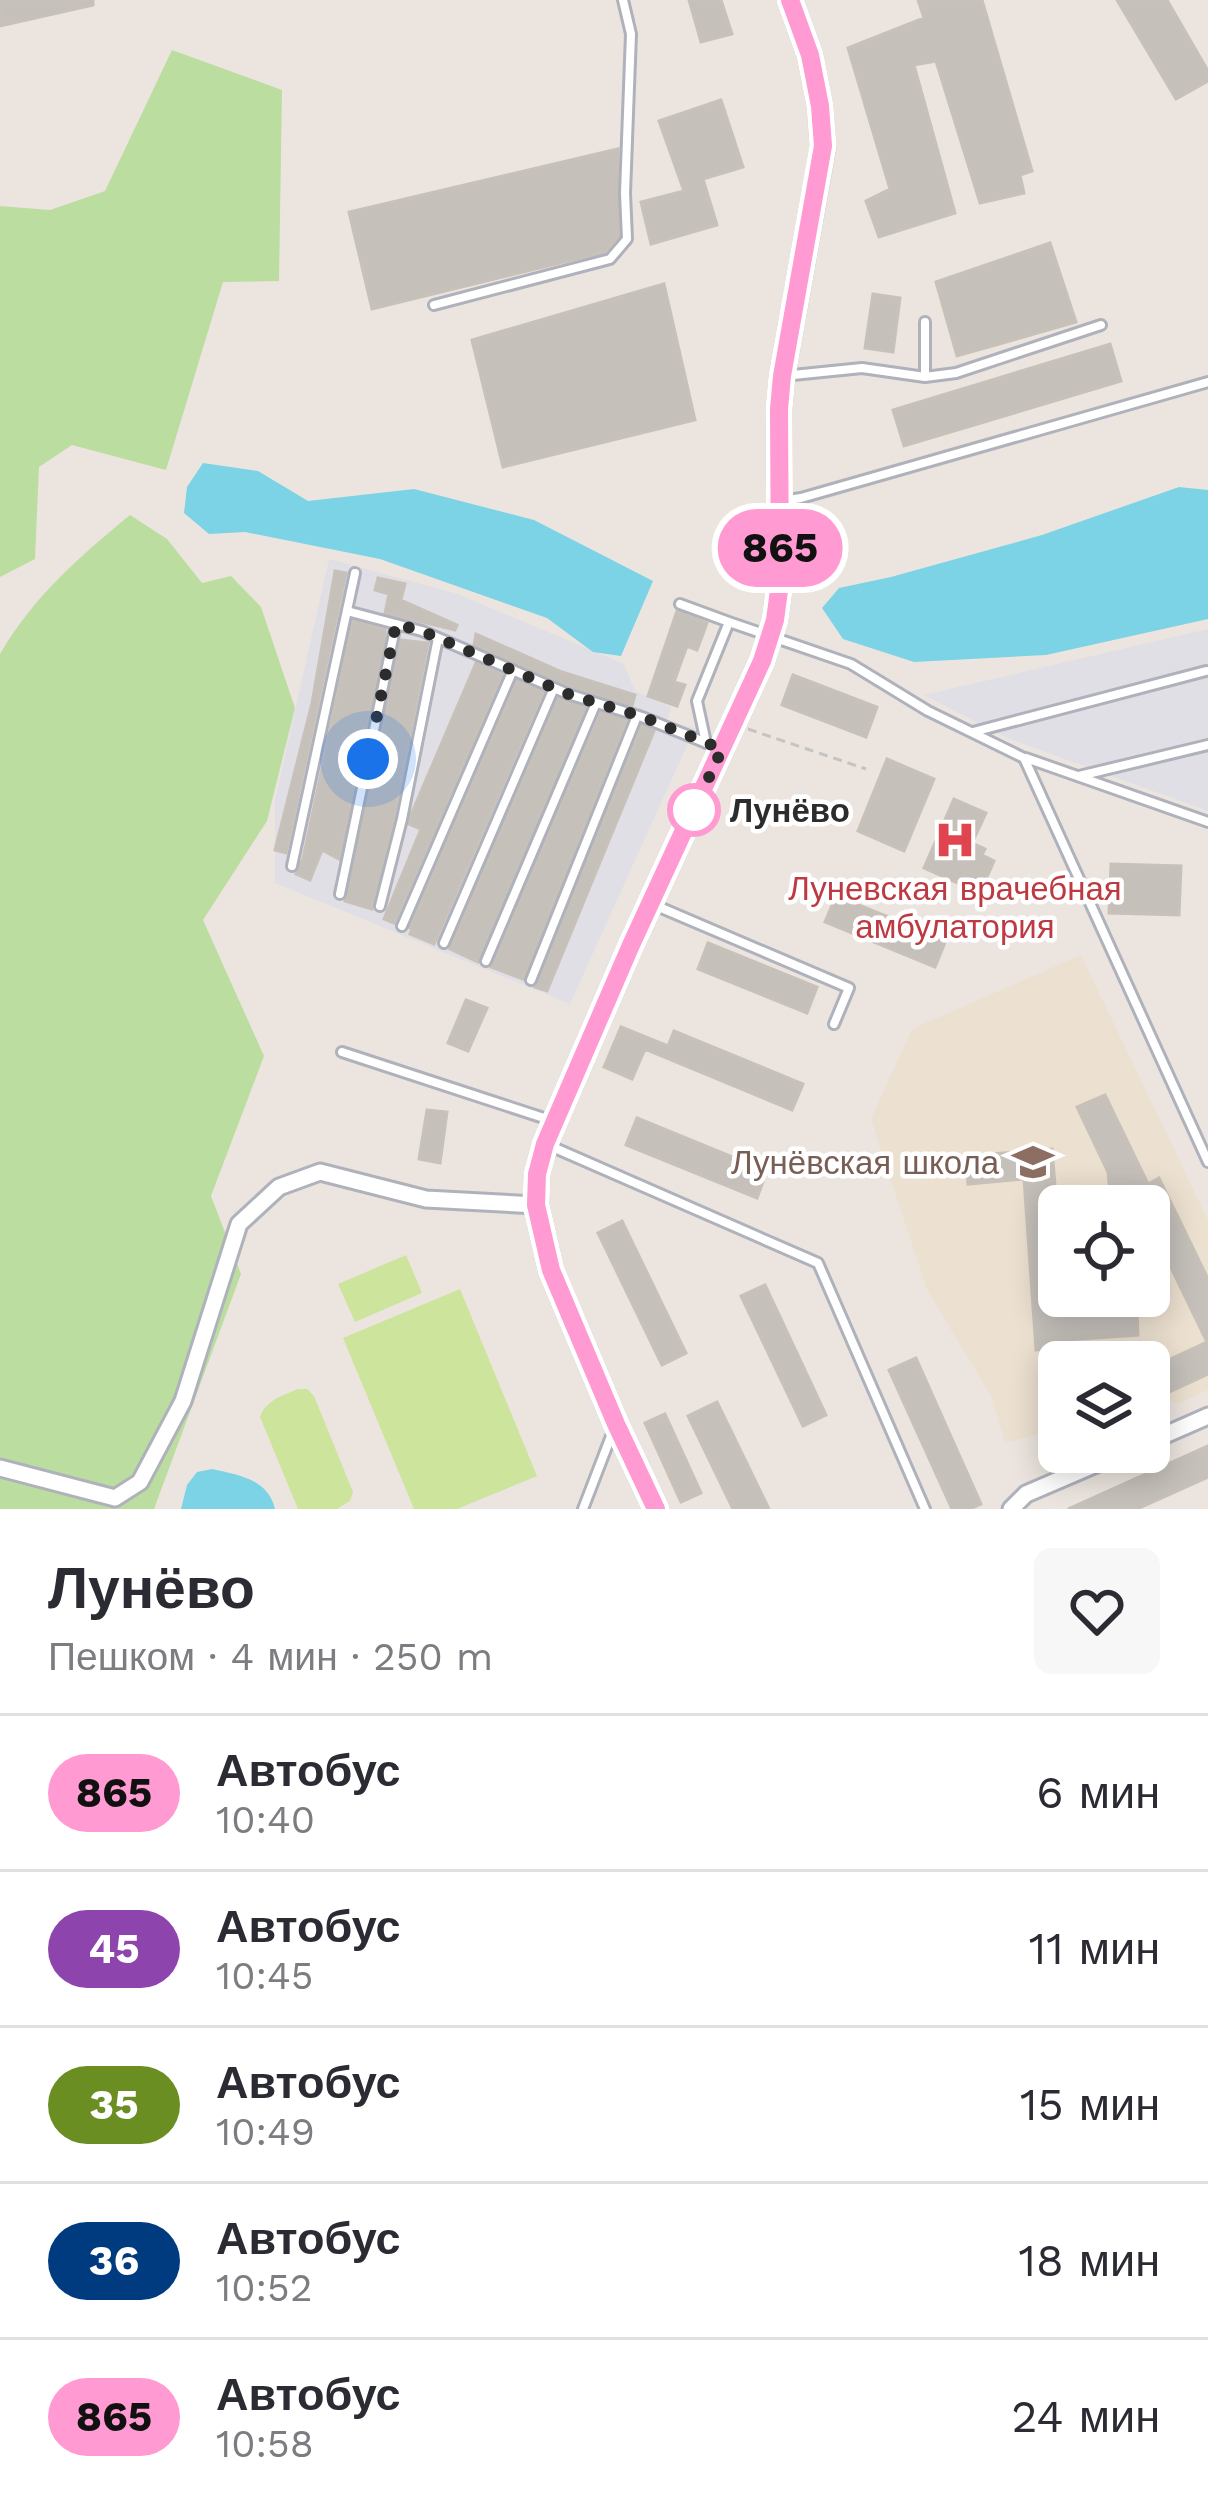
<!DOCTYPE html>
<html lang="ru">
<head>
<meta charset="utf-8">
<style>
	:root { --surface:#fff; --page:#f7f7f7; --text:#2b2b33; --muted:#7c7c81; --line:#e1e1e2 }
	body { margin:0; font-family:"Work Sans",sans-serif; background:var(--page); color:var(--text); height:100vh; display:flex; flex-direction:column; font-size:45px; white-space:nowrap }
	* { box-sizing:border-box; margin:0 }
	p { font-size:39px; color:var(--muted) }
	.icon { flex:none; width:66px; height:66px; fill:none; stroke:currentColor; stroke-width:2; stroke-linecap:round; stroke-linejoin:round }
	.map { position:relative; height:1509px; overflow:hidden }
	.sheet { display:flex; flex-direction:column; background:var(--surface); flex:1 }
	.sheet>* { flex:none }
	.badge { padding:0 24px; border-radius:39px; font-size:42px; line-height:78px }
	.buttons { position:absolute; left:1038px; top:1185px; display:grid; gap:24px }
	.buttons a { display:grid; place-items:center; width:132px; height:132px; border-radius:18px; background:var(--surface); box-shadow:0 6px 30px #0003; font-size:60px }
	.you { position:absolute; width:60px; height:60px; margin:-30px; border:9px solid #fff; border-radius:50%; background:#1a73e8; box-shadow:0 0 0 18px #1a73e833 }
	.map>.badge { position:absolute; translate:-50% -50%; box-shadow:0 0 0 6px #fff }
	.round { display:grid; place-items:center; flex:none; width:126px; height:126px; border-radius:18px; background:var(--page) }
	.overview { display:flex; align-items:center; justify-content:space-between; height:204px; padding:0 48px }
	h1 { font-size:57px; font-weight:700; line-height:90px }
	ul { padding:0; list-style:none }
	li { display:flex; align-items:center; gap:36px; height:156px; padding:0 48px; border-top:3px solid var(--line) }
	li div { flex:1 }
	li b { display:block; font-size:45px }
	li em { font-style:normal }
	li .badge { min-width:132px; font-weight:700; text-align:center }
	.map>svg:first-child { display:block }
	.industrial { fill:#e0dfe5 }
	.education { fill:#ece0d0; fill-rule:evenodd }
	.green { fill:#bbdea0 }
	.pitch { fill:#cde49d }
	.water { fill:#7bd3e5 }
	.building { fill:#c5c0ba; stroke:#c8c1b9; stroke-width:3 }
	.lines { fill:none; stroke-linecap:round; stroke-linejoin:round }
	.lane-casing { stroke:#afb2bb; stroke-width:14 }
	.street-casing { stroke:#afb2bb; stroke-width:21 }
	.secondary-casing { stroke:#afb2bb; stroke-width:27 }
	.path { stroke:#c4c4c4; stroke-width:3; stroke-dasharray:9 6; stroke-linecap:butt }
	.lane { stroke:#fff; stroke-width:8 }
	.street { stroke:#fff; stroke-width:15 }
	.secondary { stroke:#fff; stroke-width:21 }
	.line-casing { stroke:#fff; stroke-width:27 }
	.line { stroke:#ff9ad2; stroke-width:18 }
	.walk { stroke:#2c2c2c; stroke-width:12; stroke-dasharray:0 21.6 }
	.stop-dot { fill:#fff; stroke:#ff9ad2; stroke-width:6 }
	.labels { text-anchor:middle; stroke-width:9; stroke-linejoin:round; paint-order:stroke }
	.stop-label { font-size:33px; font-weight:bold; fill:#2c2c2c; stroke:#fff; text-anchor:start }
	.health-label { font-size:33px; fill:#be3a42; stroke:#fff }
	.education-label { font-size:33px; fill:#785e54; stroke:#fff; text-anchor:end }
</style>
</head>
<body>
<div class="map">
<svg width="1208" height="1509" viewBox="0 0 1208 1509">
	<rect width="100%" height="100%" fill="#ece5df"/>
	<!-- industrial -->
	<path class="industrial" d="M329,559L458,594L624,664L635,691L671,707L667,722L695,728L570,1004L275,883V800Z
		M1208,629V811L1007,738L924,695Z"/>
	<!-- education -->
	<path class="education" d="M1081,955L1208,1220V1390L1178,1404L1168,1400L1159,1404L1156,1400L1149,1402V1362H1059V1428L1005,1443L992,1398L927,1290L871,1119L912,1029ZM1059,1206H1149V1296H1059Z"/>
	<!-- green -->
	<path class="green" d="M172,50L282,90L279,281L223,282L166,470L72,445L39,467L35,559L0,577V206L50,210L105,191Z
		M130,515L167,539L202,583L231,576L261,607L295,708L267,821L203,920L264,1056L211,1196L241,1274L154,1509H0V654C34,596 79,557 130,515Z"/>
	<!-- pitch -->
	<path class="pitch" d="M406,1255L422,1293L355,1322L338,1284Z
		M460,1289L537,1476L457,1509H414L343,1338Z
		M298,1389H307L314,1396L353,1492L350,1501L337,1509H298L260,1417C266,1400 282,1396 298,1389Z"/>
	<!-- water -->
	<path class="water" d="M203,463L258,471L308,501L414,489L534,520L653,581L621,656L593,652L547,618L380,559L245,532L209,534L184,513L187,487Z
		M1179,487L1208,490V619L1046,655L914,662L843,639L822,608L839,588L891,577L1042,535Z
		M212,1469C239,1475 268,1479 275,1509H181L187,1485L197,1472Z"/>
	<!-- building -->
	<path class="building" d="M0,0H93V5L0,26Z
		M689,0H721L732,34L701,42Z
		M918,0H982L1032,171L1020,175L1024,193L980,203L936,61L914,65L955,213L879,237L866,201L890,189L848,48L924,18Z
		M1117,0H1167L1208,71V81L1176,99Z
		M721,100L743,167L703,179L717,225L651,244L641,202L684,191L659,121Z
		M618,149L619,236L605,252L372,309L349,212Z
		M1050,243L1076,322L957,356L936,282Z
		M664,284L695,420L503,467L472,340Z
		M873,294L900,298L893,352L865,348Z
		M1110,344L1121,381L904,446L893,410Z
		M335,571L346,573L286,853L275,850L312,703Z
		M378,578L405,584L401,600L457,625L455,630L385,613L389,594L375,590Z
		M677,611L707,623L697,650L687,646L674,682L685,685L677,706L648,696Z
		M353,621L385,630V639L339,859L322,850L310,880L296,874L303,859Z
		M476,634L562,672L635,695L632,705L571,686L474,645Z
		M401,640L428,643L394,817L372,909L345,901Z
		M476,663L502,675L394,923L384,919L421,829L409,824L411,815Z
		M793,675L877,707L866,737L782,705Z
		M517,681L543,692L434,944L410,934L412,929L410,928Z
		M558,699L585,708L478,962L450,949Z
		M601,713L626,721L523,979L491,967Z
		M642,726L654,731L547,991L535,987Z
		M887,759L934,779L904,851L858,831Z
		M954,799L986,813L972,843L985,849L982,855L994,861L980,893L924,868Z
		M1111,864L1181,866L1179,915L1109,913Z
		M836,896L946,940L935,967L825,922Z
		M708,943L817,987L807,1013L698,969Z
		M466,1000L487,1008L468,1051L448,1043Z
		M621,1027L668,1046L674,1031L803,1084L792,1110L645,1049L632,1079L604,1067Z
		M1105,1095L1148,1184L1159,1178L1208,1279V1374L1165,1394L1153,1367L1207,1342L1149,1222V1206H1059V1296H1062L1064,1312L1137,1307L1138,1335L1066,1340V1348L1036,1350L1024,1179L968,1184L966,1156L1052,1149L1056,1197L1110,1193L1108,1172L1077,1107Z
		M427,1110L447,1112L440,1163L419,1159Z
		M637,1118L767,1171L757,1198L626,1145Z
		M622,1221L686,1353L662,1365L598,1233Z
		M765,1285L826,1415L803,1426L741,1296Z
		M916,1358L981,1504L970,1509H952L889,1370Z
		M717,1402L769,1509H733L688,1416Z
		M665,1414L701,1493L681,1502L645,1423Z
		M1208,1446V1477L1137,1509H1068Z"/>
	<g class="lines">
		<!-- lane casing -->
		<g class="lane-casing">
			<path id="lane" d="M434,305L610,259L627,239L625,193L631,34L623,0
				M925,322V377
				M783,376L862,368L925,377L956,373L1101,325
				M782,501L801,498L1208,382
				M680,604L729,622
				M347,611L422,631L568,694L642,717L709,744
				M973,732L1206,671
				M706,743L697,701L729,622L851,664L928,711L1024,758L1208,1162
				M1026,758L1208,822
				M1079,776L1208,745
				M292,866L355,573
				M340,894L396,624
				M652,904L849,988L834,1024
				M380,906L402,819L438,638
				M402,926L513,670
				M444,943L554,688
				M486,961L596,703
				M531,980L637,716
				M342,1052L553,1121
				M548,1145L818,1263L925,1509
				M583,1509L613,1431"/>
		</g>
		<!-- street casing -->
		<g class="street-casing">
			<path id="street" d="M1149,1442L1208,1416
				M0,1468L115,1498L140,1482L183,1401L239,1224L279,1187L320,1172L426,1199L536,1205
				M1011,1509L1026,1494L1124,1452"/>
		</g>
		<!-- secondary casing -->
		<g class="secondary-casing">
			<path id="secondary" d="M656,1509L616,1424L551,1270L536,1205L537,1174L545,1144L631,945L762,661L775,620L780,583L779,409L782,376L823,147L820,106L810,55L790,0"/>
		</g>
		<!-- path -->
		<path class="path" d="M748,729L866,769"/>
		<!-- lane -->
		<use href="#lane" class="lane"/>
		<!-- street -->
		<use href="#street" class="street"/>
		<!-- secondary -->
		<use href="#secondary" class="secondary"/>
	</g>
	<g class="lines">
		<!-- line casing -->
		<g class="line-casing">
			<path id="line" d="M656,1509L616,1424L551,1270L536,1205L537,1174L545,1144L631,945L762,661L775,620L780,583L779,409L782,376L823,146L820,106L810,55L790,0"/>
		</g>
		<!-- line -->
		<use href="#line" class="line"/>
		<!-- walk -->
		<path class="walk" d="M368,759L396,624L422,631L568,694L643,717L722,749L694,810"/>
	</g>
	<!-- icons -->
	<defs>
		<g id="hospital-bare" transform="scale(3.24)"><path d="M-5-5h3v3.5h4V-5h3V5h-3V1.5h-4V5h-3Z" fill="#e0444e" stroke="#fff" stroke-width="2.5" paint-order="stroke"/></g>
		<g id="school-bare" transform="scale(3.24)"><path d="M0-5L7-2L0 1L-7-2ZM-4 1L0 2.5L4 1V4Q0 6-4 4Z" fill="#8d6e63" stroke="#fff" stroke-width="2.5" paint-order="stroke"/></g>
	</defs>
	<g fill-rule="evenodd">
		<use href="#hospital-bare" x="955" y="840"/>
		<use href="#school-bare" x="1033" y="1162"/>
	</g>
	<!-- markers -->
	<circle class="stop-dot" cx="694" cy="810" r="24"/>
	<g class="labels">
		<!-- stop labels -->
		<g class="stop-label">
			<text x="730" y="822">Лунёво</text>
		</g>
		<!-- health labels -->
		<g class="health-label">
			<text x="955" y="900">Луневская врачебная<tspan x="955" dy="38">амбулатория</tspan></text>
		</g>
		<!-- education labels -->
		<g class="education-label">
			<text x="999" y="1174">Лунёвская школа</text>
		</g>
	</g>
</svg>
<div class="buttons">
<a><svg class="icon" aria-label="locate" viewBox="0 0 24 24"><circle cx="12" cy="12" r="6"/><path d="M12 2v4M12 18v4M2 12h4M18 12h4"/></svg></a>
<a><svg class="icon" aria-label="layers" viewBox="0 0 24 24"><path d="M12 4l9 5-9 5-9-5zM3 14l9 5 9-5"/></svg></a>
</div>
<div class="you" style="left:368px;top:759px"></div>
<b class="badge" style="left:780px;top:548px;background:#ff9ad2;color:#111">865</b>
</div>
<section class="sheet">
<div class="overview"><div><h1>Лунёво</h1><p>Пешком · 4 мин · 250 m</p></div><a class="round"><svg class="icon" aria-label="heart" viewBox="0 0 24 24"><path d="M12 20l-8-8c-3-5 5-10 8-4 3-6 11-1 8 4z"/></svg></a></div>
<ul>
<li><span class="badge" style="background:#ff9ad2;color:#111">865</span><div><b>Автобус</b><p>10:40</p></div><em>6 мин</em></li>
<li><span class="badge" style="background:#8e44ad;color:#fff">45</span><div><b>Автобус</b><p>10:45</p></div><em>11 мин</em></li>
<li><span class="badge" style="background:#6b8e23;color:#fff">35</span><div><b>Автобус</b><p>10:49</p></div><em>15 мин</em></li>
<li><span class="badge" style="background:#003b80;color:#fff">36</span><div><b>Автобус</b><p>10:52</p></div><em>18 мин</em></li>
<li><span class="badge" style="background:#ff9ad2;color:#111">865</span><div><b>Автобус</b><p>10:58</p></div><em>24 мин</em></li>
</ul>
</section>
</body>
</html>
